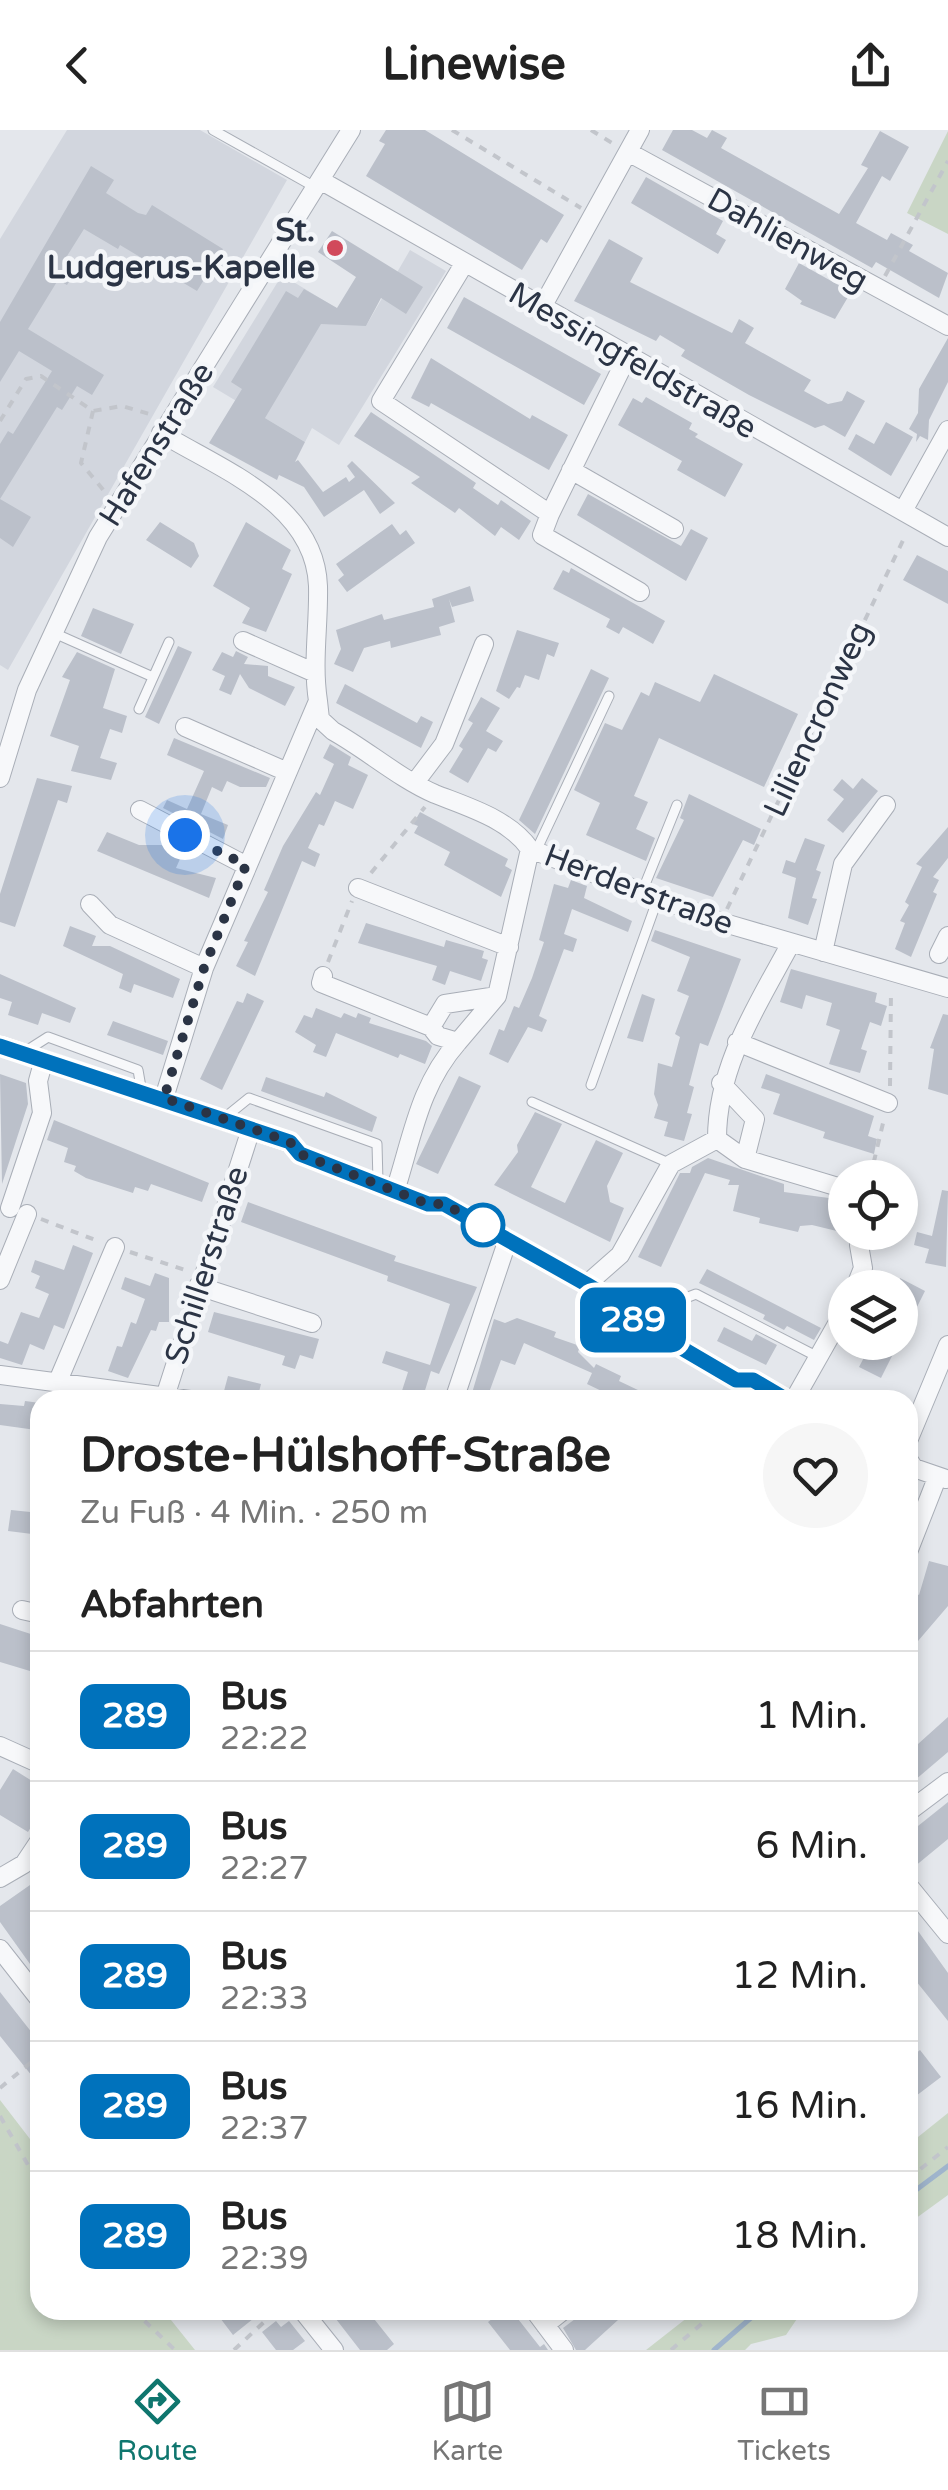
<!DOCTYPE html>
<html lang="de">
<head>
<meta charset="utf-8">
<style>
	:root { --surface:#fff; --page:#f6f6f6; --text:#222; --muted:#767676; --line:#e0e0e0; --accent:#0f766e }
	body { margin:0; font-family:"Varela Round",sans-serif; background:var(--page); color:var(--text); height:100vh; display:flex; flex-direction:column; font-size:38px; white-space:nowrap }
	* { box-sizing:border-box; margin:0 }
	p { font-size:32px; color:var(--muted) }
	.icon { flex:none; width:55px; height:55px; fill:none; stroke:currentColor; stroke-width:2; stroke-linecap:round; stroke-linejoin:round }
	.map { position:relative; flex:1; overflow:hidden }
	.side { position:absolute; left:30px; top:1260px; width:888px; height:930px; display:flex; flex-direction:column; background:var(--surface); border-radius:30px; box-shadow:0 5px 15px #0003 }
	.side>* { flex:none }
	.badge { padding:0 20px; border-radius:15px; font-size:35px; line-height:65px }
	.tools { position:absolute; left:828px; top:1030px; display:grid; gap:20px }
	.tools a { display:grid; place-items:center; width:90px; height:90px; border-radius:50%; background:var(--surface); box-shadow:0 5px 15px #0003; font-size:50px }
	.you { position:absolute; width:50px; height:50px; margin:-25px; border:8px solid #fff; border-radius:50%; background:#1a73e8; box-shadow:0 0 0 15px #1a73e833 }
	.map>.badge { position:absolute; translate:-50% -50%; box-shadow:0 0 0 5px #fff }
	h2 { padding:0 50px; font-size:38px; line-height:90px }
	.round { display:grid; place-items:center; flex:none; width:105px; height:105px; border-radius:52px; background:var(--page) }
	.summary { display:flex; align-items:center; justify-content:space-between; height:170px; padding:0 50px }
	h1 { font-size:48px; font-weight:700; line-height:75px }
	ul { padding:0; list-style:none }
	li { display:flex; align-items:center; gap:30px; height:130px; padding:0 50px; border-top:2px solid var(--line) }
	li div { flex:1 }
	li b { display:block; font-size:38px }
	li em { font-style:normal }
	li .badge { min-width:110px; font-weight:700; text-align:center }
	header { display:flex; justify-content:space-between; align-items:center; height:130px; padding:0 50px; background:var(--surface); font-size:45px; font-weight:700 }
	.menu { display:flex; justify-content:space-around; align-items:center; height:140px; border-top:2px solid var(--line); background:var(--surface); font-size:28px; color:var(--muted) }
	.menu a { display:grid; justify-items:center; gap:5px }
	.menu .active { color:var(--accent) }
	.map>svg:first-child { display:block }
	.built { fill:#d2d6de }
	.green { fill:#c9d6c5 }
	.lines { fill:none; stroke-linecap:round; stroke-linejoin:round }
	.stream { stroke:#9fb4cc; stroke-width:5 }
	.building { fill:#bbc0ca }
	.lane-casing { stroke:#a9aeb7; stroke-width:11 }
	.street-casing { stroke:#a9aeb7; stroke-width:20 }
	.path { stroke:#c2c5cb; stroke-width:4; stroke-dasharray:8 8; stroke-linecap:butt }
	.lane { stroke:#f7f8fa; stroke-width:9 }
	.street { stroke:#f7f8fa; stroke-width:18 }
	.line-casing { stroke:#fff; stroke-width:22 }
	.line { stroke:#0072bc; stroke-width:15 }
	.walk { stroke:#2b3445; stroke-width:10; stroke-dasharray:0 18 }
	.poi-dot { fill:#d1495b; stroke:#f4f6f9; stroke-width:4 }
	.stop-dot { fill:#fff; stroke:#0072bc; stroke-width:5 }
	.labels { text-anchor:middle; stroke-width:9; stroke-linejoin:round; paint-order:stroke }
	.poi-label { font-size:32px; font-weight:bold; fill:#2b3445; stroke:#f4f6f9; text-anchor:end }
	.street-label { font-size:32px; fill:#2b3445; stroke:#f4f6f9 }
</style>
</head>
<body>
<header><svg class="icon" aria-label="back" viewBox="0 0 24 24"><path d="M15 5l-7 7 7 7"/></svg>Linewise<svg class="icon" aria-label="share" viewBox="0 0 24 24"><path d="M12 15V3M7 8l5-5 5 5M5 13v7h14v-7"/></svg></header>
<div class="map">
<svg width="948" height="2220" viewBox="0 0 948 2220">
	<rect width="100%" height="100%" fill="#e4e7ec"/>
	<!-- built -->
	<path class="built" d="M67,0H200L287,50L8,540L0,535V109Z
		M410,120L446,141L339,315L312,298L305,312L213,257L282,145L366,196Z"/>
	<!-- green -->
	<path class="green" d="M948,1V104L907,83Z
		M0,1970L40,2022V2180H163L195,2220H0Z
		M948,1983V2065L908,2094V2015Z
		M697,2180H803L786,2205L751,2214L745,2220H646Z"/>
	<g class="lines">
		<!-- stream -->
		<path class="stream" d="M908,2066L948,2036
			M714,2220L760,2180"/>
	</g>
	<!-- building -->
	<path class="building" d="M386,0H425L564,85L547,113L541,109L522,140L366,46L385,14L379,11Z
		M673,0H692L707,8L712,0L727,8L721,18L839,84L868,38L861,35L880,1L909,17L890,51L882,46L856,93L887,110L891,103L913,115L909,121L948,143L939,168L876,132L872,138L662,20Z
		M91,36L114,50L106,63L138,83L146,85L152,75L223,119L197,161L120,115L118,119L84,99L62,134L75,142L67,155L58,150L28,199L104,245L92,265L77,256L62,280L57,277L0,369L31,387L13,417L0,408V314L8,301L13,304L52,241L19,221L0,252V192Z
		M646,47L723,91L716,104L726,110L718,124L631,73Z
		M332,101L423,157L406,184L381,168L366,196L321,194L265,288L305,312L295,332L298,330L323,362L346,347L349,352L355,347L347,336L352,331L395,373L380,384L364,360L324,387L304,357L279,345L277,350L209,313L242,259L231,252L286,161L298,168L304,159L337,178L356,147L318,122Z
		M609,109L643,128L630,152L732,203L739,189L754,198L745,213L811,250L804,261L828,274L842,271L847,261L865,271L845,307L824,295L815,298L749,265L681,226L685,220L660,205L656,211L574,171Z
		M799,133L851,162L835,189L800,174L802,171L785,159Z
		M464,167L601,244L584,275L447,198Z
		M948,208V252L929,290L928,310L920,306L916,312L917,304L909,299L918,283L919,259Z
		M431,228L530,289L532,285L568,305L549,340L431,273L429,277L411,268Z
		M646,267L692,293L689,299L698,304L695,307L743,334L725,367L677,340L682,331L618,295L633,268L642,273Z
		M371,282L476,353L473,358L498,375L501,370L531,391L519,410L501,397L495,406L459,378L455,383L411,353L420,347L354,306Z
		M886,292L913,307L891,346L848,319L856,304L874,314Z
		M588,364L681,416L691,399L708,408L686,451L577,385Z
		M160,392L194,413L199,426L191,438L146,410Z
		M246,392L291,420L282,439L292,444L266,502L242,493L250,478L213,456Z
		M392,394L400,405L406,400L415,413L347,462L338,450L344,445L336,434Z
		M917,425L948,441V474L903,450Z
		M571,438L665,491L653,514L623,497L619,504L606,497L610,489L553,459L563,440L569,443Z
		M470,456L474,471L452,477L449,469L455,492L439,497L441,505L391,518L390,511L364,518L353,542L334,534L341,519L336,500L382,484L384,490L434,477L432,469Z
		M93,478L134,494L121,524L81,506Z
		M517,500L559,513L554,527L547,524L539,550L525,545L520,558L517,557L509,569L496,561Z
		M178,516L192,522L159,594L145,587Z
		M236,521L248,527L244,534L268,536V546L295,557L285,576L249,558L240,544L231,565L219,560L225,546L212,540L222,522L233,527Z
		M77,522L115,539L103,578L127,586L122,603L110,599L100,628L117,633L111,650L71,641L79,616L50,606L70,550L62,547Z
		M591,539L609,548L535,704L519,690Z
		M714,544L798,584L764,657L659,608L634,666L648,672L636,699L655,708L646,731L586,705L600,673L574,660L605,593L622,600L641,562L649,566L655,552L700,572Z
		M345,554L417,593L421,586L433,592L421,618L336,573Z
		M481,567L500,578L486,601L503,611L496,622L488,618L468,653L449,642L463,619L459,616L473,593L468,590Z
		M174,608L270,648L266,657H240L227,651L222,662L212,657L201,684L228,695L223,709L163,678L167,670L187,679L204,641L167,625Z
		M330,614L351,627L348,635L368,645L353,679L335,671L324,696L319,694L308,718L320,724L315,737L302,731L255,846L236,836L248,812L244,811L268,762L264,760L283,716L316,662L320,665L334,634L323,628Z
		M37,648L72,656L67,673L58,670L15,797L0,792V764Z
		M862,648L878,661L843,703L827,690L844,669L833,660L842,649L853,659Z
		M689,664L761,699L754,715L743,710L713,767L656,748L684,690L680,688Z
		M420,682L508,729L505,736L512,740L501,767L444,735L450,722L414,703L418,696L413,694Z
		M948,697V728L933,747L939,750L933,762L937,764L911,827L895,819L905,793L900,791L909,775L905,772L922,737L916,734Z
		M107,702L139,715H164L170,725L180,729L176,738L216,748L209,768L97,721Z
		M805,708L825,715L816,740L821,742L812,768L817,769L808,795L788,788L796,748L782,743L786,730L795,733Z
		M571,750L587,756L584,768L632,791L628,802L572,779L564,804L577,809L573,822L564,819L539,886L547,890L542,902L528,897L508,933L489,924L499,899L504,901L514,876L519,878L532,848L544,812L539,810L554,754L568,758Z
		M366,793L444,817L446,810L484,821L482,828L488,830L481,851L450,841L445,855L432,850L437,836L358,813Z
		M70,796L96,806L92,816H110L180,849L173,868L134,854L131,863L119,858L123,844L63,816Z
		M655,800L741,829L708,916L700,913L689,955L694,957L687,983L692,984L684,1011L664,1006L668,992L654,988L658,975L654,964L658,933L672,937L680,907L675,904L689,866L677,861L690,827L651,811Z
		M791,839L877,863L875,872L887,876L881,896L870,892L861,919L867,921L860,943L829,934L840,900L826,895L832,873L806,865L802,879L780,872Z
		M0,844L76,878L70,893L42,883L38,895L8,885L12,872L0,868Z
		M247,863L264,871L222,960L200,949L237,871L243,873Z
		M642,864L655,869L643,912L627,908Z
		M316,878L341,888L344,883L356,888L358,883L371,888L369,893L426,911L432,916L425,934L400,924L398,928L336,903L326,927L313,922L316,915L295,902L304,885L312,888Z
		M943,884L948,885V965L928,959L934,919L930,918Z
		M113,891L168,911L163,925L107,905Z
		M0,944L26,953L28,974L2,1054Z
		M766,944L874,986L868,1006L877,1009L874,1024L823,1008L825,1002L773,984L780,964L761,958Z
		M459,946L481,956L438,1044L416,1034Z
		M266,947L324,967L326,962L377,987L372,1002L261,961Z
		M535,982L562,994L531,1057L550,1066L565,1073L596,1010L623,1023L607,1056L610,1072L624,1078L610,1112L494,1055L518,1022L517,1015Z
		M54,990L209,1053L202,1072L151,1054L148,1061L135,1057L133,1063L86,1048L74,1041L76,1036L64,1032L68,1018L47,1010Z
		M708,1028L784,1054V1062L829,1068V1079L845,1082V1103L812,1095L800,1096L798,1102L759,1093L760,1088L733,1081L739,1055H728L730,1050L705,1043L661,1137L638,1127L680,1043H690L692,1037Z
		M942,1060L948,1061L946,1137L925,1133L929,1119L914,1115L917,1102L932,1106Z
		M248,1072L396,1126L394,1131L477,1157L439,1244L431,1241L422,1270H399L408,1242L382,1233L386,1221L430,1235L450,1174L387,1151L388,1146L241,1092Z
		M73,1115L93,1123L64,1199L54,1195L44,1220L30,1214L22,1235L0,1228V1211L8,1214L21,1182L39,1188L49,1164L35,1158L40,1146L31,1142L35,1130L64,1140Z
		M707,1139L821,1198L814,1210L787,1196L784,1200L763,1189L765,1185L699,1153Z
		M155,1143L169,1148V1192H159L156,1201L151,1200L128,1248L108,1241L117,1216L122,1217L131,1192L136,1194L145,1169L121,1159L125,1147L150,1156Z
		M900,1148L925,1161L900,1211Z
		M214,1182L319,1209L313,1229L300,1225L295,1239L282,1235L285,1226L208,1202Z
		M517,1188L556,1202L554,1207L580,1216L578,1222L594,1238L596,1234L621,1246L619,1251L659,1270H610L612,1266L587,1254L592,1243L524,1213L515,1235L501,1230L487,1268L472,1263L494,1189L505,1193Z
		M724,1197L752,1211L756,1204L777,1215L766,1235L717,1211Z
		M872,1212H899L881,1248L859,1237Z
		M228,1246L261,1254L257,1270L224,1261Z
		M25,1271L40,1273L36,1300L0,1295V1274L24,1276Z
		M11,1380L40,1383V1405L8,1401Z
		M929,1431L948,1436V1476L918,1511L908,1504V1479L915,1463L919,1465Z
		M0,1494L40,1507L30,1541L0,1532Z
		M948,1587V1622L908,1656V1623Z
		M13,1639L40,1656V1682L28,1702L0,1685V1660Z
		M948,1672V1709L914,1737L908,1730V1704Z
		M40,1748V1848L0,1792V1776Z
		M908,1787L948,1843V1891L908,1841Z
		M0,1862L40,1913V1940L32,1946L0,1906Z
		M920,1920L941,1947L908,1972V1930Z
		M214,2180H264L233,2205Z
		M329,2180H367L394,2214L387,2220H360Z
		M503,2180H511L540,2217L544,2214L548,2220H510L488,2192Z
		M587,2180H629L585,2220H576L563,2198Z
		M276,2191L281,2197L289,2191L305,2211L293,2220H276L262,2202Z"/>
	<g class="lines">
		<!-- lane casing -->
		<g class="lane-casing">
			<path id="lane" d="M213,0L313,56
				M54,503L153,547
				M139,579L169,512
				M536,721L609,566
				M642,762L677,675
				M26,921L48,907L138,940L142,963
				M591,955L658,768
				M532,972L671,1034
				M223,989L249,968L377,1014L378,1052
				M654,1202L683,1169L696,1164L818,1227"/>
		</g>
		<!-- street casing -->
		<g class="street-casing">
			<path id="street" d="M628,22L948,196
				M320,50L948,407
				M464,134L381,271L550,384L627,227
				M541,179L640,0
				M161,303C222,340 315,374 318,456C319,495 312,532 318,571L204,838L164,968
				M571,340L674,399
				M903,381L948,300
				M550,384L542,405L640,462
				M243,511L313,542
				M318,571L320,589L333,601C367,620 400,649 435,664C468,677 509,689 530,719L721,792L948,858
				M185,597L285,641
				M0,648L27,560L98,407L351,0
				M416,651L444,614L484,514
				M140,680L245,735
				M358,758L509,817
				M90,774L110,795L204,838
				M823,822L843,734L886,675
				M939,824L948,806
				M323,846L321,853L431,897
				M497,866L445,874L431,897L438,906L458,912L497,866L530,719
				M737,912L888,973
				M0,915L290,1013L300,1024L428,1074H445L587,1154L601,1163L607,1175L736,1250L753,1251L787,1270
				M721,953L755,989L745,1029L717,1009C717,936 757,876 791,813
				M745,1029L845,1059
				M396,1058C413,1004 420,955 458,912
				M10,1078L42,983L38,951L43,933
				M0,1150L27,1084
				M587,1154L620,1125L671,1034L717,1009
				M198,1156L312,1193
				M855,1158L863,1138L859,1115
				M0,1245L190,1270
				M58,1251L115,1117
				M164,1270L251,999
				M454,1270L508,1109
				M794,1270L845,1180
				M908,1311L948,1215
				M908,1329L914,1338L946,1349
				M908,1422L937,1348
				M22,1480L40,1484
				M0,1616L40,1634
				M908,1682L948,1652
				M0,1748L24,1734L40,1710
				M908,1755L948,1804
				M0,1819L40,1870
				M302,2180L334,2220
				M534,2180L564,2220
				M545,2195L564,2180"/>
		</g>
		<!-- path -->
		<path class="path" d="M452,0L581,78
			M591,0L612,13
			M885,146L948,31
			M93,281L81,333L105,362
			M0,291L26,249L41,246L93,281L122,276L153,285
			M371,743L425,677
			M727,779L906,404
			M328,832L352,771
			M890,956L891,860
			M870,1048L884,989
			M41,1089L98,1111
			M130,1122L188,1141
			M0,1958L40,1925
			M0,1986L40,2056
			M908,2049L948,2017
			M133,2180L175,2220
			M234,2220L277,2180
			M671,2220L718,2180"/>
		<!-- lane -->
		<use href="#lane" class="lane"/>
		<!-- street -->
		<use href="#street" class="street"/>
	</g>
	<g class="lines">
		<!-- line casing -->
		<g class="line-casing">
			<path id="line" d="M0,916L290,1012L300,1024L428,1074H444L586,1154L601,1163L608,1175L736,1250H753L787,1270"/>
		</g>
		<!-- line -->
		<use href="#line" class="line"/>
		<!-- walk -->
		<path class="walk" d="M185,705L246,735L204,838L164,968L290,1012L300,1024L428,1074H444L483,1095"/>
	</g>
	<!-- markers -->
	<circle class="poi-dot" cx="335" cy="118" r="10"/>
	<circle class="stop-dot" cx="483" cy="1095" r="20"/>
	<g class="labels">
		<!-- poi labels -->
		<g class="poi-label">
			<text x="315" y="111">St.<tspan x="315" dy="37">Ludgerus-Kapelle</tspan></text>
		</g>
		<!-- street labels -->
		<g class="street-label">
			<text transform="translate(788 109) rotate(29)" y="11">Dahlienweg</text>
			<text transform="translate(633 230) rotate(30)" y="11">Messingfeldstraße</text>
			<text transform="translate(156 314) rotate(-58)" y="11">Hafenstraße</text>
			<text transform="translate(817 589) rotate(-65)" y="11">Liliencronweg</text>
			<text transform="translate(639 759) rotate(21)" y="11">Herderstraße</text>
			<text transform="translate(206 1135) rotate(-72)" y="11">Schillerstraße</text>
		</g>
	</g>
</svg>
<div class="tools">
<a><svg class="icon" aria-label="locate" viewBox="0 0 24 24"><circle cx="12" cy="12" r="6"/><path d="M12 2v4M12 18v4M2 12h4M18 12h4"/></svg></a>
<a><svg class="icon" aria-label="layers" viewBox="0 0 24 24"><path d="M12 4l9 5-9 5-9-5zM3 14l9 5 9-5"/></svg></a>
</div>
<div class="you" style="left:185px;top:705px"></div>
<b class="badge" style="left:633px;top:1190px;background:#0072bc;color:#fff">289</b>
<section class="side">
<div class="summary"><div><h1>Droste-Hülshoff-Straße</h1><p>Zu Fuß · 4 Min. · 250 m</p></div><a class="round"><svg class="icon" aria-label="heart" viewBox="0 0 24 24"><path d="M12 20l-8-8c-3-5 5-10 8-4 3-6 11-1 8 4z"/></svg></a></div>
<h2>Abfahrten</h2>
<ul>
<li><span class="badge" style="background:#0072bc;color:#fff">289</span><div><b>Bus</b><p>22:22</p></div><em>1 Min.</em></li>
<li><span class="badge" style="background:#0072bc;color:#fff">289</span><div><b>Bus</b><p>22:27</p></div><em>6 Min.</em></li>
<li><span class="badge" style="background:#0072bc;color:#fff">289</span><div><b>Bus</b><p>22:33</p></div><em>12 Min.</em></li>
<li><span class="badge" style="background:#0072bc;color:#fff">289</span><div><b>Bus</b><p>22:37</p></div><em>16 Min.</em></li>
<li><span class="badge" style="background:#0072bc;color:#fff">289</span><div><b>Bus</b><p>22:39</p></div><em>18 Min.</em></li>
</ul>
</section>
</div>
<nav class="menu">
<a class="active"><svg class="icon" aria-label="directions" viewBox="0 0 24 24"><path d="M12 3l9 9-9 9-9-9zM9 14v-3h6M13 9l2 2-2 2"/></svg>Route</a>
<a><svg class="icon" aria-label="map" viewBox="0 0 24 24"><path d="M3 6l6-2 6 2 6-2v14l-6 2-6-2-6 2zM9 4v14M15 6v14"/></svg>Karte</a>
<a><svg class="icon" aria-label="tickets" viewBox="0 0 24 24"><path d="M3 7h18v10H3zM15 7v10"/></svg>Tickets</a>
</nav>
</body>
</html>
